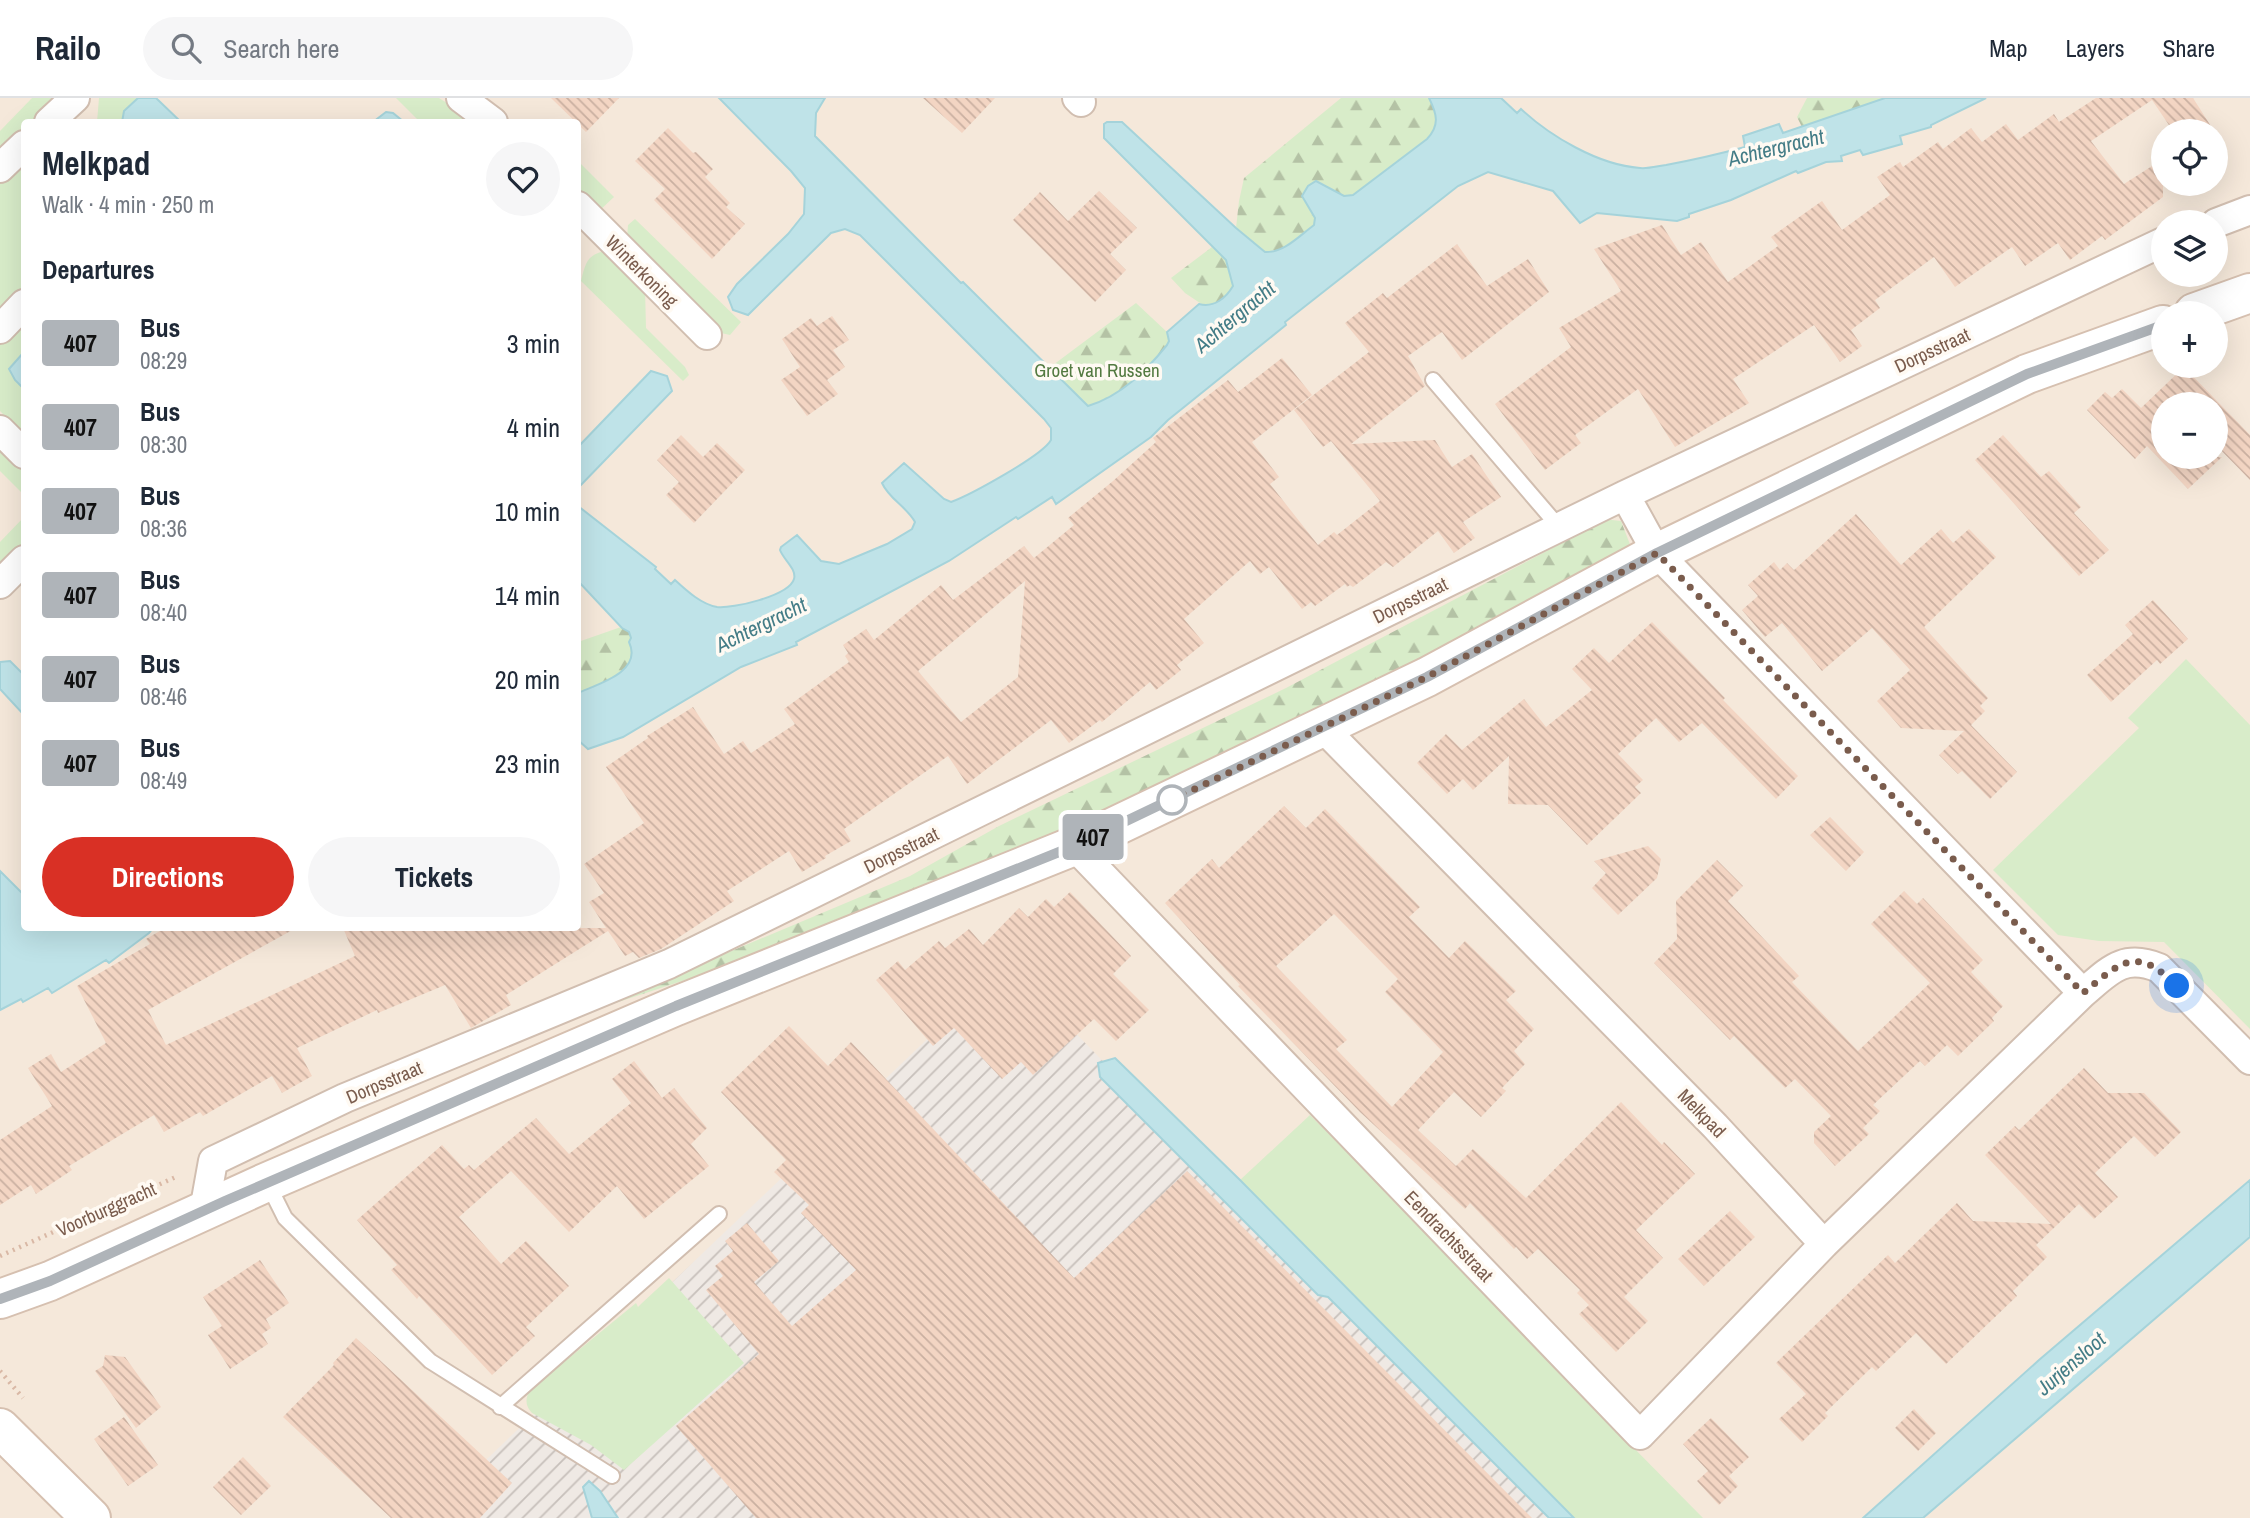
<!DOCTYPE html>
<html lang="en">
<head>
<meta charset="utf-8">
<style>
	:root { --surface:#fff; --page:#f6f6f7; --text:#1f2937; --muted:#747a83; --line:#e0e1e3; --accent:#d93025 }
	body { margin:0; font-family:"Archivo Narrow",sans-serif; background:var(--page); color:var(--text); height:100vh; display:flex; flex-direction:column; font-size:26px; white-space:nowrap }
	* { box-sizing:border-box; margin:0 }
	p { font-size:23px; color:var(--muted) }
	.icon { flex:none; width:38px; height:38px; fill:none; stroke:currentColor; stroke-width:2; stroke-linecap:round; stroke-linejoin:round }
	.map { position:relative; flex:1; overflow:hidden }
	.panel { position:absolute; left:21px; top:21px; width:560px; height:812px; display:flex; flex-direction:column; background:var(--surface); border-radius:7px; box-shadow:0 7px 28px #0002 }
	.panel>* { flex:none }
	.badge { padding:0 14px; border-radius:5px; font-size:24px; line-height:46px }
	.tools { position:absolute; left:2151px; top:21px; display:grid; gap:14px }
	.tools a { display:grid; place-items:center; width:77px; height:77px; border-radius:50%; background:var(--surface); box-shadow:0 7px 28px #0002; font-size:35px }
	.you { position:absolute; width:35px; height:35px; margin:-18px; border:5px solid #fff; border-radius:50%; background:#1a73e8; box-shadow:0 0 0 10px #1a73e833 }
	.map>.badge { position:absolute; translate:-50% -50%; box-shadow:0 0 0 4px #fff }
	h2 { padding:0 21px; font-size:26px; line-height:63px }
	.round { display:grid; place-items:center; flex:none; width:74px; height:74px; border-radius:37px; background:var(--page) }
	.summary { display:flex; align-items:center; justify-content:space-between; height:119px; padding:0 21px }
	h1 { font-size:33px; font-weight:700; line-height:52px }
	.primary-button { display:flex; gap:14px; margin-top:auto; padding:14px 21px }
	.primary-button a { flex:1; height:80px; border-radius:42px; background:var(--accent); color:#fff; font-size:28px; font-weight:700; line-height:80px; text-align:center }
	.primary-button a+a { background:var(--page); color:var(--text) }
	ul { padding:0; list-style:none }
	li { display:flex; align-items:center; gap:21px; height:84px; padding:0 21px }
	li div { flex:1 }
	li b { display:block; font-size:26px }
	li em { font-style:normal }
	li .badge { min-width:77px; font-weight:700; text-align:center }
	header { display:flex; align-items:center; gap:42px; box-sizing:border-box; height:98px; padding:0 35px; background:var(--surface); border-bottom:2px solid var(--line) }
	header strong { font-size:33px }
	nav { display:flex; gap:38px; margin-inline-start:auto; font-size:24px }
	.search { width:490px; height:63px; background:var(--page); display:flex; align-items:center; gap:18px; box-sizing:border-box; padding:0 24px; border-radius:38px; color:var(--muted); font-size:26px }
	.map>svg:first-child { display:block }
	.residential { fill:#f5e8da; fill-rule:evenodd }
	.industrial { fill:url(#industrial-furrows) }
	.grass { fill:#d8ecc9 }
	.forest { fill:url(#forest-firs) }
	.water { fill:#bfe3e8; stroke:#a5d3da; stroke-width:2 }
	.building { fill:url(#building-back-hatch); fill-rule:evenodd }
	.lines { fill:none; stroke-linecap:round; stroke-linejoin:round }
	.lane-casing { stroke:#d1beb0; stroke-width:18 }
	.street-casing { stroke:#d1beb0; stroke-width:32 }
	.secondary-casing { stroke:#d6c0b0; stroke-width:42 }
	.path { stroke:#d9b8a5; stroke-width:4.5; stroke-dasharray:2 5; stroke-linecap:butt }
	.lane { stroke:#fff; stroke-width:14 }
	.street { stroke:#fff; stroke-width:28 }
	.secondary { stroke:#fff; stroke-width:38 }
	.line-casing { stroke:#fff; stroke-width:16 }
	.line { stroke:#afb4b9; stroke-width:10 }
	.walk { stroke:#7a5c4d; stroke-width:7; stroke-dasharray:0 12.6 }
	.stop-dot { fill:#fff; stroke:#afb4b9; stroke-width:3.5 }
	.labels { text-anchor:middle; stroke-width:7; stroke-linejoin:round; paint-order:stroke }
	.street-label { font-size:19px; fill:#7a5c4d; stroke:#fffaf3 }
	.park-label { font-size:19px; fill:#537a41; stroke:#fffaf3 }
	.water-label { font-size:21px; font-style:italic; fill:#437c86; stroke:#fffaf3 }
</style>
</head>
<body>
<header>
<strong>Railo</strong>
<div class="search"><svg class="icon" aria-label="search" viewBox="0 0 24 24"><circle cx="10" cy="10" r="6"/><path d="M15 15l6 6"/></svg>Search here</div>
<nav><a>Map</a><a>Layers</a><a>Share</a></nav>
</header>
<div class="map">
<svg width="2250" height="1420" viewBox="0 0 2250 1420">
	<defs>
		<pattern id="industrial-furrows" width="10" height="10" patternUnits="userSpaceOnUse" patternTransform="scale(1.75)"><rect width="10" height="10" fill="#efe9e4"/><path d="M-1 1l2-2M0 10L10 0M9 11l2-2" fill="none" stroke="#c7c0bb"/></pattern>
		<pattern id="forest-firs" width="22" height="20" patternUnits="userSpaceOnUse" patternTransform="scale(1.75)"><rect width="22" height="20" fill="#d8ecc9"/><path d="M5 1l3.5 6h-7zM16 11l3.5 6h-7z" fill="#b4c2a5"/></pattern>
		<pattern id="building-back-hatch" width="6" height="6" patternUnits="userSpaceOnUse" patternTransform="scale(1.75)"><rect width="6" height="6" fill="#f3d5c3"/><path d="M-1 5l2 2M0 0l6 6M5-1l2 2" fill="none" stroke="#cab0a1"/></pattern>
	</defs>
	<rect width="100%" height="100%" fill="#fdf6ec"/>
	<!-- residential -->
	<path class="residential" d="M0,0H2250V1420H0ZM24,24H578V830H24ZM2163,33H2216V86H2163ZM2163,124H2216V177H2163ZM2163,215H2216V268H2163ZM2163,306H2216V359H2163Z"/>
	<!-- industrial -->
	<path class="industrial" d="M1007,865L1344,1210L1559,1420H425Z"/>
	<!-- grass -->
	<path class="grass" d="M32,0H59L34,24H24V34L0,57V33Z
		M99,0H138L124,13L122,24H97Z
		M396,0H439L477,24H420Z
		M578,63L614,99L599,113L578,93Z
		M24,64V192L0,216V81Z
		M635,121L741,224L730,237L721,235L627,140L628,127Z
		M608,152L645,190L646,230L685,269L689,277L683,283L581,183C586,164 586,157 608,152Z
		M24,219V254L10,269L24,291V337L0,313V245Z
		M0,343L24,368V397L0,373Z
		M24,419V449L0,472V444Z
		M2186,561L2250,627V931L2164,844L2099,843L2058,837L1993,772L2139,630L2128,620Z
		M1310,1017L1626,1336L1623,1339L1703,1420H1574L1240,1082Z
		M669,1180L744,1265L624,1372L591,1347L532,1315C525,1307 525,1301 530,1292L636,1205L638,1209L642,1205Z"/>
	<!-- forest -->
	<path class="forest" d="M1341,0H1429C1433,7 1439,18 1437,26C1434,42 1369,86 1353,97L1344,98L1318,83L1302,97L1315,120L1314,127L1282,151L1265,154L1236,130L1239,103L1244,80Z
		M1807,0H1885L1802,29L1797,19Z
		M1212,149L1227,162L1233,188C1226,199 1216,208 1203,207L1185,195L1171,180Z
		M1136,205L1167,234L1169,243C1152,271 1120,299 1088,308L1049,270Z
		M1603,421L1621,423L1631,449L1624,458L1155,696L867,822L579,917L910,778L999,728L1286,590L1562,445Z
		M621,529L629,534L631,540L629,544C642,574 599,586 578,595V544Z"/>
	<!-- water -->
	<path class="water" d="M138,0H156L181,24H122L124,13Z
		M719,0H825L816,15L815,38L961,185L963,184L1088,308C1121,298 1146,273 1167,247L1169,243L1167,234L1199,206C1214,210 1226,200 1233,188L1226,162L1104,40V26L1107,24H1122L1236,130L1265,154C1284,155 1299,138 1314,127L1315,120L1302,98L1308,88L1316,83L1344,98L1353,97L1427,41C1440,27 1437,16 1429,0H1501L1517,15L1521,11C1550,38 1598,67 1640,70C1648,71 1658,68 1666,67C1693,62 1719,56 1745,49L1743,38L1779,26L1783,35L1885,0H1986L1931,27V29L1900,38L1902,46L1863,57L1860,52L1841,58L1842,63L1826,64L1798,75L1796,73L1731,102L1689,116V119L1677,123L1597,115L1580,125L1553,93L1488,74L1458,88L1285,224L1286,227L1168,322L1151,339L1056,406L1052,399L1018,421L1016,419L949,463L796,544L797,547L741,569L623,639L588,651L578,642V595C598,586 643,574 629,544L631,540L629,534L622,530L578,483V408L656,469L655,471L671,486L675,482C687,493 701,506 717,509C732,511 789,498 794,481C797,471 783,461 780,452L781,449L797,437L821,463L839,466L887,446L912,431L915,424C907,409 889,401 882,385L904,365L944,401L951,404C970,397 1042,358 1051,342V330L1044,321L860,137L845,131L831,135L748,217L733,212L728,199L737,186L788,136L804,116L805,90L791,73Z
		M386,14L393,15L404,24H373Z
		M24,254V291L15,282L9,271Z
		M651,273L667,278L672,293L578,390V349Z
		M10,563L24,577V617L0,591V564Z
		M0,773L24,797V830C36,830 69,833 77,830H153L149,835L109,865L106,862L52,895L48,890L23,904L21,901L0,912Z
		M1115,960L1240,1082L1574,1420H1549L1328,1199L1318,1197L1100,979L1098,965Z
		M2250,1082V1139L1923,1420H1863L2039,1262Z
		M589,1383L600,1393L618,1420H592L583,1389Z"/>
	<!-- building -->
	<path class="building" d="M551,0H619L586,34Z
		M923,0H995L962,35Z
		M2096,0H2193L2214,33H2173L2152,2L2091,43L2124,86L2163,61V99L2105,142L2102,138L2070,162L2058,145L2025,168L2012,149L1955,189L1934,159L1875,202L1880,210L1851,232L1862,248L1840,264L1814,227L1733,281L1749,305L1675,349L1638,291L1575,337L1581,345L1545,372L1495,306L1571,249L1559,230L1621,193L1594,151L1662,127L1681,157L1701,144L1728,184L1778,148L1771,139L1822,103L1842,132L1890,97L1877,79L1900,64L1903,69L1938,44L1943,51L1971,30L1982,44L2006,26L2018,42L2054,16L2059,24Z
		M668,30L693,55L696,54L713,71L705,79L730,105L726,109L745,126L712,161L654,102L665,91L635,63Z
		M1099,93L1137,130L1110,156L1126,172L1095,204L1013,122L1040,94L1068,123Z
		M1457,146L1487,188L1528,161L1549,194L1462,262L1442,234L1408,258L1425,288L1351,346L1435,342L1452,369L1472,356L1501,399L1463,424L1475,440L1454,455L1438,433L1393,469L1386,464L1353,489L1350,487L1347,489L1345,486L1315,508L1311,504L1302,511L1269,469L1260,476L1250,463L1184,521L1204,545L1177,567L1181,572L1156,592L1150,584L1102,624L1100,622L1069,645L1051,622L967,686L948,658L844,731L851,743L825,758L826,760L802,774L789,753L727,793L734,803L661,851L639,860L633,854L625,858L608,833L506,897L511,907L471,930L445,887L378,915L377,912L297,950L312,978L282,995L272,978L203,1018L200,1014L164,1034L154,1017L69,1068L72,1072L36,1096L31,1087L0,1107V1042L52,1008L28,970L51,956L61,974L106,945L77,888L150,846L146,841L165,830H296L148,912L166,947L355,858L343,830H606L589,804L604,795L584,766L644,725L606,669L648,640L647,638L693,609L724,656L743,643L751,655L795,626L784,611L849,564L845,558L848,555L843,547L866,531L874,542L941,487L953,502L1024,448L1034,460L1074,427L1068,420L1113,383L1156,344L1153,340L1228,282L1238,294L1282,260L1312,297L1252,344L1279,379L1270,386L1318,447L1334,434L1337,437L1380,403L1331,343L1323,349L1294,312L1369,254L1345,225L1383,195L1387,200ZM1025,483L1018,579L961,624L918,573Z
		M832,218L849,242L833,252L845,269L827,282L838,296L807,318L781,282L800,269L782,241L811,220L817,228Z
		M2184,269L2250,337V382L2216,347V306H2163V359H2222L2188,391L2147,348L2135,361L2087,312L2105,294L2112,300L2122,291L2141,310Z
		M681,337L703,359L717,345L745,372L694,425L666,397L679,384L657,362Z
		M2003,337L2041,379L2049,373L2081,409L2074,415L2109,452L2079,478L1975,362Z
		M1856,416L1901,467L1941,431L1953,445L1969,431L1996,459L1924,529L1988,600L1980,608L1985,613L1971,627L2017,674L1990,701L1962,673L1958,676L1939,657L1964,633L1901,630L1877,603L1910,572L1872,530L1822,573L1782,525L1765,539L1742,512L1758,498L1748,487L1774,464L1780,472L1787,465L1794,472Z
		M2153,502L2188,541L2160,566L2157,562L2111,604L2087,577L2133,536L2125,527Z
		M1652,524L1725,600L1723,602L1798,678L1776,701L1702,625L1679,644L1656,620L1618,656L1643,682L1635,689L1641,695L1587,747L1548,707L1508,706L1509,658L1473,692L1463,681L1447,696L1417,665L1446,636L1462,652L1524,601L1546,629L1592,592L1572,571L1594,550L1609,565Z
		M1284,708L1306,730L1325,711L1420,809L1409,819L1449,860L1465,843L1516,893L1506,902L1534,931L1514,953L1525,966L1502,990L1506,993L1481,1019L1454,994L1418,1032L1456,1068L1473,1051L1526,1100L1621,1004L1662,1047L1664,1044L1695,1076L1636,1132L1663,1160L1624,1199L1648,1223L1616,1254L1579,1216L1589,1207L1577,1195L1580,1192L1538,1151L1527,1161L1516,1149L1514,1151L1470,1105L1465,1111L1360,1014L1238,888L1240,887L1165,805L1212,761L1219,770ZM1334,816L1398,881L1385,894L1443,954L1392,1009L1336,951L1347,942L1276,868Z
		M1830,719L1864,754L1846,773L1810,737Z
		M1648,748L1661,761L1657,780L1618,817L1592,790L1606,775L1594,763Z
		M1717,762L1743,788L1728,803L1799,878L1792,884L1858,953L1930,885L1871,826L1904,793L1917,806L1923,800L1983,862L1971,874L2003,908L1992,920L1994,923L1958,958L1947,947L1925,968L1920,963L1873,1007L1880,1013L1863,1030L1869,1036L1835,1068L1814,1045V1034L1831,1018L1795,981L1785,990L1734,938L1730,942L1654,865L1677,841L1676,803Z
		M1070,794L1131,858L1113,876L1149,912L1116,943L1094,921L1033,977L1021,964L1002,981L954,930L933,948L876,882L898,863L905,872L939,843L945,850L969,831L983,847L1019,810L1028,819L1046,801L1054,809Z
		M789,928L828,968L851,944L1074,1180L1187,1073L1532,1420H756L676,1328L759,1256L706,1192L723,1178L715,1168L733,1153L725,1143L747,1125L779,1163L754,1184L792,1228L856,1172L801,1115L809,1107L774,1074L786,1062L721,994Z
		M634,963L662,1000L674,990L707,1030L691,1046L709,1068L644,1121L617,1088L569,1134L511,1073L459,1119L501,1166L526,1143L569,1188L526,1229L535,1238L492,1277L419,1198L417,1201L391,1172L397,1167L357,1122L442,1047L464,1071L469,1067L474,1072L536,1020L569,1056L631,1005L612,981Z
		M2084,970L2108,995H2144L2181,1034L2155,1059L2134,1038L2095,1075L2118,1099L2094,1121L2079,1106L2036,1147L2047,1159L2013,1193L2017,1198L1946,1266L1916,1235L1876,1273L1872,1269L1825,1315L1828,1318L1802,1344L1779,1321L1806,1296L1776,1265L1888,1157L1895,1165L1957,1105L1973,1123L2051,1126L1985,1057L2015,1028L2019,1032Z
		M1730,1113L1755,1139L1704,1188L1678,1161Z
		M260,1162L289,1205L266,1221L271,1230L262,1236L268,1246L230,1271L208,1237L222,1228L203,1199Z
		M356,1240L512,1385L480,1420H391L283,1319L334,1267L333,1265Z
		M105,1257L125,1259L161,1309L136,1330L95,1273L103,1268Z
		M1914,1311L1936,1335L1918,1353L1895,1330Z
		M124,1319L158,1367L128,1388L94,1341Z
		M1711,1320L1749,1359L1729,1378L1738,1388L1719,1407L1697,1383L1708,1373L1683,1346Z
		M243,1359L271,1388L241,1417L213,1389Z"/>
	<g class="lines">
		<!-- lane casing -->
		<g class="lane-casing">
			<path id="lane" d="M1433,282L1559,429
				M268,1086L285,1120L430,1263L612,1378
				M500,1309L719,1116"/>
		</g>
		<!-- street casing -->
		<g class="street-casing">
			<path id="street" d="M461,0L493,24
				M1077,0L1081,4
				M49,24L75,0
				M0,70L24,47
				M578,108L707,237
				M2216,125L2250,112
				M0,231L24,206
				M0,332L24,356
				M1625,397L1657,455L2083,895
				M0,486L24,462
				M1323,630L1715,1028L1824,1146L2083,895C2109,873 2123,855 2159,870L2250,962
				M1074,748L1640,1337L1824,1146
				M204,1113L213,1063L345,1000L669,866L1625,397L2163,144"/>
		</g>
		<!-- secondary casing -->
		<g class="secondary-casing">
			<path id="secondary" d="M2194,215L2250,195
				M0,1201L50,1183L267,1084L676,908L1074,748L1427,579L1657,455L2027,276L2163,227
				M0,1330L91,1420"/>
		</g>
		<!-- path -->
		<path class="path" d="M0,1158L178,1078
			M0,1273L23,1300"/>
		<!-- lane -->
		<use href="#lane" class="lane"/>
		<!-- street -->
		<use href="#street" class="street"/>
		<!-- secondary -->
		<use href="#secondary" class="secondary"/>
	</g>
	<g class="lines">
		<!-- line casing -->
		<g class="line-casing">
			<path id="line" d="M0,1201L50,1183L225,1103L676,908L1074,748L1427,579L1657,455L2027,276L2163,227"/>
		</g>
		<!-- line -->
		<use href="#line" class="line"/>
		<!-- walk -->
		<path class="walk" d="M1172,702L1427,579L1657,455L2083,895C2122,863 2136,847 2177,888"/>
	</g>
	<!-- markers -->
	<circle class="stop-dot" cx="1172" cy="702" r="14"/>
	<g class="labels">
		<!-- street labels -->
		<g class="street-label">
			<text transform="translate(642 173) rotate(45)" y="7">Winterkoning</text>
			<text transform="translate(1932 252) rotate(-25)" y="7">Dorpsstraat</text>
			<text transform="translate(1410 502) rotate(-26)" y="7">Dorpsstraat</text>
			<text transform="translate(901 752) rotate(-26)" y="7">Dorpsstraat</text>
			<text transform="translate(384 984) rotate(-23)" y="7">Dorpsstraat</text>
			<text transform="translate(1702 1015) rotate(46)" y="7">Melkpad</text>
			<text transform="translate(106 1111) rotate(-24)" y="7">Voorburggracht</text>
			<text transform="translate(1449 1138) rotate(46)" y="7">Eendrachtsstraat</text>
		</g>
		<!-- park labels -->
		<g class="park-label">
			<text x="1097" y="279">Groet van Russen</text>
		</g>
		<!-- water labels -->
		<g class="water-label">
			<text transform="translate(1776 50) rotate(-14)" y="7">Achtergracht</text>
			<text transform="translate(1235 219) rotate(-40)" y="7">Achtergracht</text>
			<text transform="translate(761 527) rotate(-26)" y="7">Achtergracht</text>
			<text transform="translate(2071 1266) rotate(-41)" y="7">Jurjensloot</text>
		</g>
	</g>
</svg>
<div class="tools">
<a><svg class="icon" aria-label="locate" viewBox="0 0 24 24"><circle cx="12" cy="12" r="6"/><path d="M12 2v4M12 18v4M2 12h4M18 12h4"/></svg></a>
<a><svg class="icon" aria-label="layers" viewBox="0 0 24 24"><path d="M12 4l9 5-9 5-9-5zM3 14l9 5 9-5"/></svg></a>
<a>+</a>
<a>−</a>
</div>
<div class="you" style="left:2177px;top:888px"></div>
<b class="badge" style="left:1093px;top:739px;background:#afb4b9;color:#111">407</b>
<section class="panel">
<div class="summary"><div><h1>Melkpad</h1><p>Walk · 4 min · 250 m</p></div><a class="round"><svg class="icon" aria-label="heart" viewBox="0 0 24 24"><path d="M12 20l-8-8c-3-5 5-10 8-4 3-6 11-1 8 4z"/></svg></a></div>
<h2>Departures</h2>
<ul>
<li><span class="badge" style="background:#afb4b9;color:#111">407</span><div><b>Bus</b><p>08:29</p></div><em>3 min</em></li>
<li><span class="badge" style="background:#afb4b9;color:#111">407</span><div><b>Bus</b><p>08:30</p></div><em>4 min</em></li>
<li><span class="badge" style="background:#afb4b9;color:#111">407</span><div><b>Bus</b><p>08:36</p></div><em>10 min</em></li>
<li><span class="badge" style="background:#afb4b9;color:#111">407</span><div><b>Bus</b><p>08:40</p></div><em>14 min</em></li>
<li><span class="badge" style="background:#afb4b9;color:#111">407</span><div><b>Bus</b><p>08:46</p></div><em>20 min</em></li>
<li><span class="badge" style="background:#afb4b9;color:#111">407</span><div><b>Bus</b><p>08:49</p></div><em>23 min</em></li>
</ul>
<div class="primary-button"><a>Directions</a><a>Tickets</a></div>
</section>
</div>
</body>
</html>
